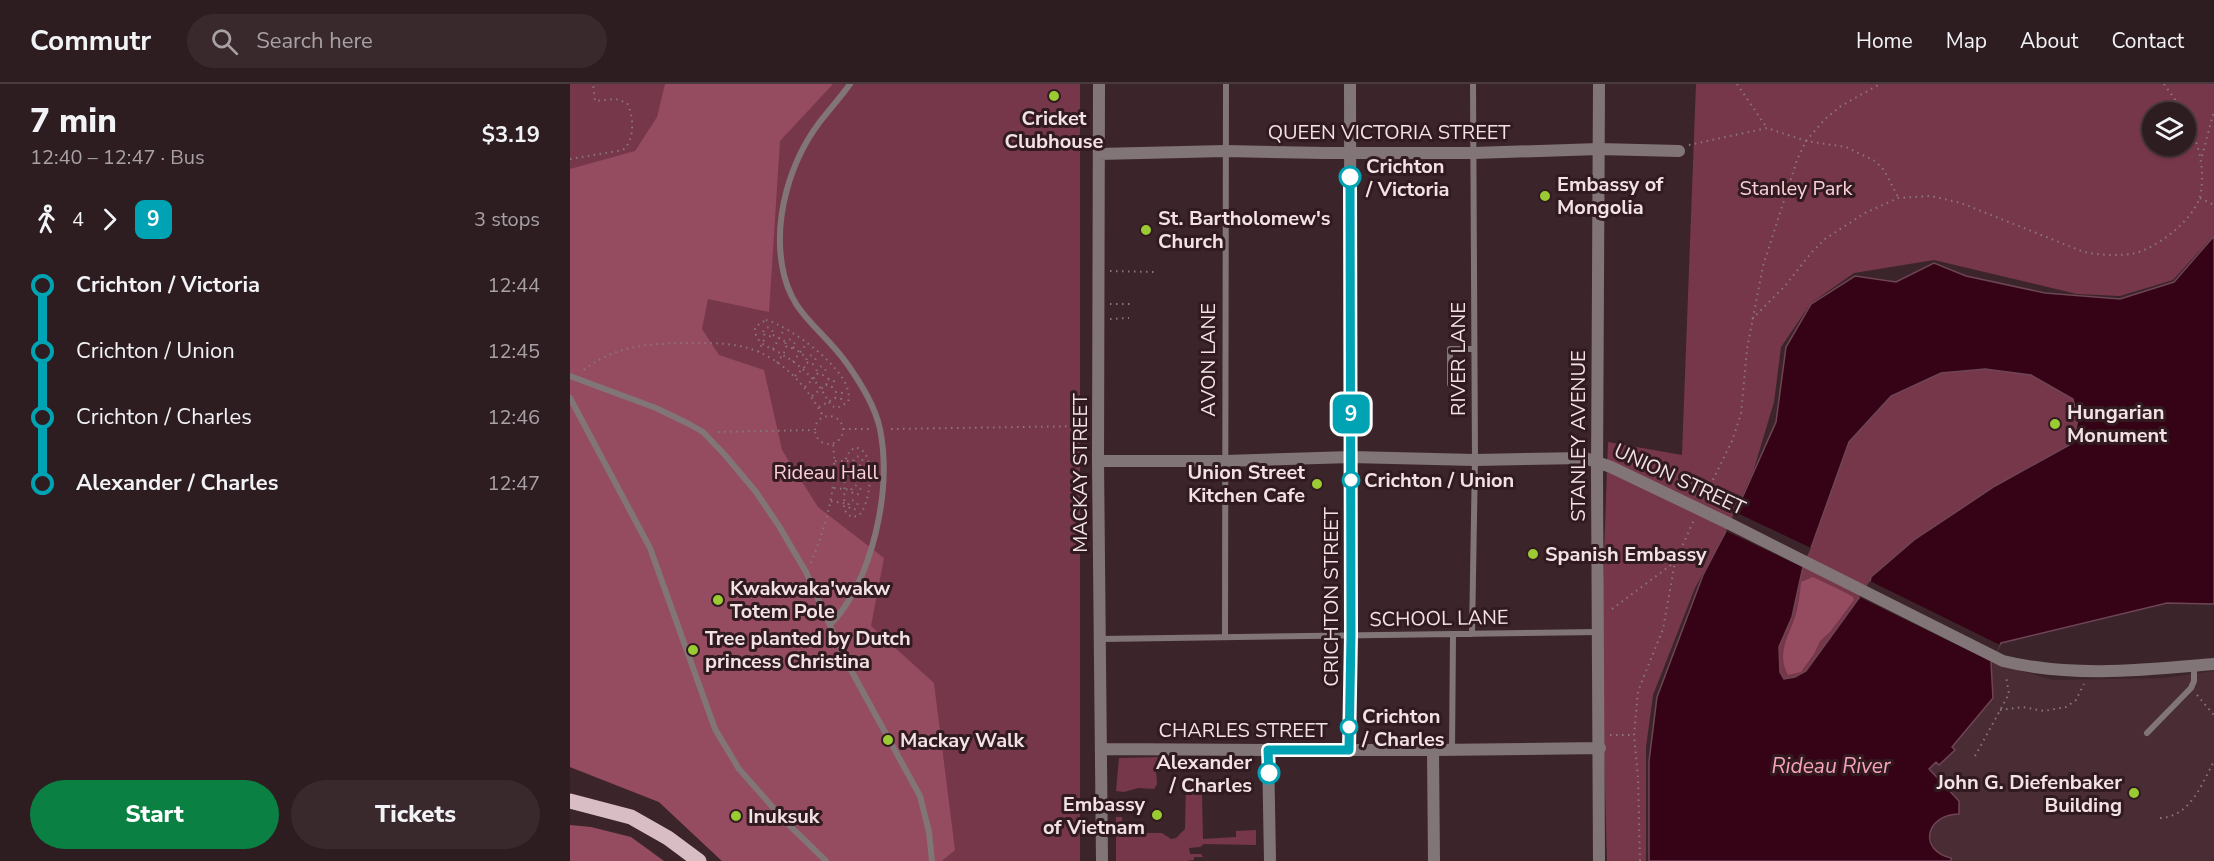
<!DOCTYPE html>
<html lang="en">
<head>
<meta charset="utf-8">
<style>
	:root { --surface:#2d1c20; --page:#39292d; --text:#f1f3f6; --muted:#a7a1a5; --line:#483a3e; --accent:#0b8043 }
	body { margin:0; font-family:"Nunito Sans",sans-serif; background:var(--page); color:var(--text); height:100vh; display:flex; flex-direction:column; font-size:22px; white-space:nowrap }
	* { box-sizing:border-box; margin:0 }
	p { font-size:20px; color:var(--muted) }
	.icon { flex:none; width:33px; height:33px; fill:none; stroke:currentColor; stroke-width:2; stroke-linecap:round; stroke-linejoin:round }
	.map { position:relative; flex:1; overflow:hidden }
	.sheet { display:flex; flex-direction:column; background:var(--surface); width:570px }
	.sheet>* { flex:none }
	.badge { padding:0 12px; border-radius:9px; font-size:21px; line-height:39px }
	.buttons { position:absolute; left:1572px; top:18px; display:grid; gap:12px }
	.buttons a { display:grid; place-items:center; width:54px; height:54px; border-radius:50%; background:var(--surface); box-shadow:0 2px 4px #0004,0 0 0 2px var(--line); font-size:30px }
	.map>.badge { position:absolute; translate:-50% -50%; box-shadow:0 0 0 3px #fff }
	.legs { display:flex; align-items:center; gap:9px; height:66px; padding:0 30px; font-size:20px }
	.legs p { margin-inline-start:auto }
	.headline { display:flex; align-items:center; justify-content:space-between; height:102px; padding:0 30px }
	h1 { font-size:33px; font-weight:800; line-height:45px }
	.action { display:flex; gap:12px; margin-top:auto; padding:12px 30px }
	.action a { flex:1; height:69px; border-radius:36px; background:var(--accent); color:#fff; font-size:24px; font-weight:800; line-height:69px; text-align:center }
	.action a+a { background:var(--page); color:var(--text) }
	ul { padding:0 30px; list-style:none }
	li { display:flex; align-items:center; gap:21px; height:66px; font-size:22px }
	li i { display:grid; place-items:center; width:9px; height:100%; margin:0 8px; background:currentColor }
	li i::after { content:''; width:15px; height:15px; margin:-8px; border:4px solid; border-radius:50%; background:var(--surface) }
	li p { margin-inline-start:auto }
	li:first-child i { background:linear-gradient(#0000 50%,currentColor 0) }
	li:last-child i { background:linear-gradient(currentColor 50%,#0000 0) }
	header { display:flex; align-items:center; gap:36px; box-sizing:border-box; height:84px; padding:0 30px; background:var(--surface); border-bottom:2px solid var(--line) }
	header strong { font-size:28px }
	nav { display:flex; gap:33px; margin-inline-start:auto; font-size:21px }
	.search { width:420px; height:54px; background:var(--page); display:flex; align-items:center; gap:15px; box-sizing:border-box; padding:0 21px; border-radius:33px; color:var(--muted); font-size:22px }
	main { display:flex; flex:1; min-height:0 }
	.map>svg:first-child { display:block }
	.built { fill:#492c34 }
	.green { fill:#77374a; fill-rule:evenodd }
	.forest { fill:#954b60 }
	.water { fill:#350216; stroke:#6e4554; stroke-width:1.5; fill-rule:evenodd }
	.pier { fill:#3c252a }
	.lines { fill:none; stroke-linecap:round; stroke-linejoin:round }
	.path { stroke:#8a767b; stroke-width:2; stroke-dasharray:1.5 4.5; stroke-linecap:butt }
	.service { stroke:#827578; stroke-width:6 }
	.minor { stroke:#827578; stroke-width:12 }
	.tertiary { stroke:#827578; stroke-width:12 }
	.primary { stroke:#d8bec4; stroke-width:15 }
	.line-1-casing { stroke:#fff; stroke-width:14 }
	.line-1 { stroke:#00a3b4; stroke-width:9 }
	.poi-dot { fill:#9bcb32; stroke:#311b21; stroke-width:2 }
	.stop-1-dot { fill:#fff; stroke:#00a3b4; stroke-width:3 }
	.labels { text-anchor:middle; stroke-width:6; stroke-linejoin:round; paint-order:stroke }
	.poi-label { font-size:20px; font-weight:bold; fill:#f2e2e5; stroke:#311b21; text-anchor:start }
	.street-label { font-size:20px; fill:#f2e2e5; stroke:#311b21 }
	.stop-label { font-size:20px; font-weight:bold; fill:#f2e2e5; stroke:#311b21; text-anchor:start }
	.park-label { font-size:20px; fill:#fccfd9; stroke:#311b21 }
	.water-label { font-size:21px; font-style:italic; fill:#f9a3b9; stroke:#311b21 }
</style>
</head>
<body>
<header>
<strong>Commutr</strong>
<div class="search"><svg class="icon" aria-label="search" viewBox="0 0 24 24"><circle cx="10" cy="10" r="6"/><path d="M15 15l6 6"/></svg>Search here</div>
<nav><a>Home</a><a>Map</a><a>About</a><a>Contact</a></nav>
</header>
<main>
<section class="sheet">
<div class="headline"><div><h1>7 min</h1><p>12:40 – 12:47 · Bus</p></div><b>$3.19</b></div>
<div class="legs"><svg class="icon" aria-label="walk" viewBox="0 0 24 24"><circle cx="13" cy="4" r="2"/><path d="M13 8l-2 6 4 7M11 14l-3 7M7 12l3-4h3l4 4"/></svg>4<svg class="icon" aria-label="forward" viewBox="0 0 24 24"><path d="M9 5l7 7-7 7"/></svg><b class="badge" style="background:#00a3b4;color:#fff">9</b><p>3 stops</p></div>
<ul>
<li><i style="color:#00a3b4"></i><b>Crichton / Victoria</b><p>12:44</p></li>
<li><i style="color:#00a3b4"></i><span>Crichton / Union</span><p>12:45</p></li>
<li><i style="color:#00a3b4"></i><span>Crichton / Charles</span><p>12:46</p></li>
<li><i style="color:#00a3b4"></i><b>Alexander / Charles</b><p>12:47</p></li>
</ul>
<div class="action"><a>Start</a><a>Tickets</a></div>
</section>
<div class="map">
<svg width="1644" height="777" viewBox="0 0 1644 777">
	<rect width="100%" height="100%" fill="#3c252a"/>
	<!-- built -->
	<path class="built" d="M1421,578L1483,596L1594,594L1644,587V777H1381V774L1373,772L1365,767L1360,751L1363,741L1369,734L1378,730L1358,685L1366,678L1369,681L1384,666L1382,664L1423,614Z"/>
	<!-- green -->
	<path class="green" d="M0,0H510V777H152L89,718L0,683Z
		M1126,0H1644V151L1603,196L1550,212L1507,210L1364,176L1284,189L1241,219L1211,263L1204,318L1183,388L1156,447L1125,504L1083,611L1076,663V777H1037L1031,556L1038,358L1112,371ZM1582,28H1616V62H1582Z
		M1415,285L1461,291L1503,315L1508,335L1503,359L1425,402L1344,456L1301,492L1300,498L1294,507L1236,587L1225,593L1214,595L1210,588L1209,563L1222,533L1233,478L1241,464L1279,358L1321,312L1371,289Z
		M594,673L593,685L586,686L587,700L584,705L568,704L554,708L546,707L549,674Z
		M630,697H636L635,710L632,711L633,755L666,753V747L686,746V761L634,760L630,763L619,764L620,770H631L633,773H624V776L616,777H546V733H552L553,744L557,749H592L601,755L606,754L615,745L616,702H629Z"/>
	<!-- forest -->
	<path class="forest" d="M95,0H263L210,57L199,228L138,215L132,245L149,271L194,286L212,366L248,423L314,474L301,542L364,599L385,766L372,777H152L89,718L0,683V85L65,67L87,33Z
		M1243,493C1256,500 1272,506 1283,513L1284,516L1260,548L1250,557L1244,570L1231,588L1218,591C1207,571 1217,555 1224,536C1228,525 1230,511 1231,498Z
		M0,741L21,743L61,753L94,777H0Z"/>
	<!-- water -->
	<path class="water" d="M1644,152V520L1597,519L1431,559L1421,578L1423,614L1382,663L1385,666L1369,681L1366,678L1359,685L1389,717V730C1354,731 1349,767 1381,774V777H1079V677L1087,613L1133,491L1164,432L1206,338L1216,263L1241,220L1285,192L1326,198L1364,179L1396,192L1475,209L1550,215L1604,198ZM1415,285L1461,291L1503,315L1508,335L1503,359L1425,402L1344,456L1301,493L1300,498L1294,507L1236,587L1225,593L1214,595L1210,588L1209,563L1222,533L1234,478L1241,464L1279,358L1321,312L1371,289Z"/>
	<!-- pier -->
	<path class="pier" d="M1165,428L1241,464L1232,483L1156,447Z
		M1300,497L1430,561L1422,578L1289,513Z"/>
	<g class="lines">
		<!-- path -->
		<path class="path" d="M1167,0L1197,44
			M1594,0L1614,28
			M1119,61L1197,44L1236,57L1276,63L1305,77L1314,86L1328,113
			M1632,72L1644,27
			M0,75L53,66C65,56 64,32 57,19L46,15L25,17L23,0
			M1630,114L1644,121
			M540,187L584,188
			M540,220H561
			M540,235L559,234
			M1182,235L1215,202L1241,169L1255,155L1295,129L1328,114L1361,112L1391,119L1514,168C1530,171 1545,172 1561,170C1585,166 1624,136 1630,112C1634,95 1632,77 1627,61C1624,50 1622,40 1616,31
			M196,236C220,242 287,290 278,318L267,324L262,322C257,316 254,309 249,302C239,290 227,279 213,271C201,263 184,261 185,243Z
			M193.5 248a4.5 4.5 0 1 1 9 0a4.5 4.5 0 1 1-9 0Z
			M203,251L216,258
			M215.5 260a4.5 4.5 0 1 1 9 0a4.5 4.5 0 1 1-9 0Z
			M223,263L237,274
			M203,265L215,244
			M188,268L196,252
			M236.5 276a4.5 4.5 0 1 1 9 0a4.5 4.5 0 1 1-9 0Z
			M223,278L237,259
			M207,279L217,264
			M246.5 287a4.5 4.5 0 1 1 9 0a4.5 4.5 0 1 1-9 0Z
			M14,286C46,260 85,259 125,259C147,259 168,259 189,268C218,281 238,305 253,332
			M225,292L238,280
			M235,303L248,290
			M242,312L256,301L258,295L264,297L262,303L256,301
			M249,323L265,314L271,315L272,309L266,308L265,314
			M245 346a14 14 0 1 1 28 0a14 14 0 1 1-28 0Z
			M273,345H301
			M321,345L517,342
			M148,348L244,346
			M287,364C308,368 300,424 288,432L281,433L274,426L275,377L280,366Z
			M283.5 377a4.5 4.5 0 1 1 9 0a4.5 4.5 0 1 1-9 0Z
			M265,377H283
			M283.5 391a4.5 4.5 0 1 1 9 0a4.5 4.5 0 1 1-9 0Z
			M265,391H283
			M281.5 406a4.5 4.5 0 1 1 9 0a4.5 4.5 0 1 1-9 0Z
			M264,404L282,406
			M1135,412L1162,357L1171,330L1177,265L1193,182L1227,76L1236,57L1255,35L1271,22L1310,0
			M278.5 421a4.5 4.5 0 1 1 9 0a4.5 4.5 0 1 1-9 0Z
			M261,417L279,420
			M241,479C257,438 268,403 263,359
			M1042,525L1105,478
			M1627,611L1644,631
			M1430,626L1453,623L1474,627L1496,623L1506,616L1514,600
			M1040,651H1064
			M1405,672L1439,610L1436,592
			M1590,734C1620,733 1632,700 1644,677
			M1070,777L1068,694L1064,651L1068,607L1093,545L1105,478L1124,436"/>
		<!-- service -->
		<path class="service" d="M0,292L86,324L119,340L133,348L155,371L186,408L209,442L236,488L276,577L350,712L359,748L362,777
			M880,300V265H904
			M0,314L80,464L145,645L169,685L214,736L256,777
			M260,541C303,496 322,406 310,345C305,322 291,300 278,281C252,243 220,232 212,181C204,133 220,78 249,39C259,26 270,14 280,0
			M902,550L905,376L903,0
			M655,552L656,0
			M531,555L1027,548
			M1577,649L1621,604L1624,597V582
			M882,666L883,551"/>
		<!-- minor -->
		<path class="minor" d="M529,0L528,377L532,777
			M1029,0L1027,390L1029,777
			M529,70L655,67L755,69H903L1029,65L1109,67
			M528,377H655L781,373L905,376L1015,374L1041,383L1160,440L1433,577C1502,594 1574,586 1644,580
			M532,665L698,666
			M863,666L1030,664"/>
		<!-- tertiary -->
		<path class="tertiary" d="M779,666L781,551L780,0
			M700,777L698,666H863L864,777"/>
		<!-- primary -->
		<path class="primary" d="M0,717L61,733L98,754L129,777"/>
	</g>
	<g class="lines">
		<!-- line-1 casing -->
		<g class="line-1-casing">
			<path id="line-1" d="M699,689L698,666H779L781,551L780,93"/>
		</g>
		<!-- line-1 -->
		<use href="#line-1" class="line-1"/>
	</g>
	<!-- markers -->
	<g class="poi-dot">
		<circle cx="484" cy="12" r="6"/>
		<circle cx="975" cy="112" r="6"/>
		<circle cx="576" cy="146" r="6"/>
		<circle cx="1485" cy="340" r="6"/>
		<circle cx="747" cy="400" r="6"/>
		<circle cx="963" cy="470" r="6"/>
		<circle cx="148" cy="516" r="6"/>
		<circle cx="123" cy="566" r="6"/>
		<circle cx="318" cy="656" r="6"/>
		<circle cx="1564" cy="709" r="6"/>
		<circle cx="587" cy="731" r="6"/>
		<circle cx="166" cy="732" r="6"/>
	</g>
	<g class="stop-1-dot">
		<circle cx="780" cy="93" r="10"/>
		<circle cx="781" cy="396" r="8"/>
		<circle cx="779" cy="643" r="8"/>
		<circle cx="699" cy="689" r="10"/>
	</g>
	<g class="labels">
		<!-- poi labels -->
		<g class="poi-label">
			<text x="484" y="41" text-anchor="middle">Cricket<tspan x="484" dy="23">Clubhouse</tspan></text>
			<text x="987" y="107">Embassy of<tspan x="987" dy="23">Mongolia</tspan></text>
			<text x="588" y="141">St. Bartholomew's<tspan x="588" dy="23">Church</tspan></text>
			<text x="1497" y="335">Hungarian<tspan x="1497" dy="23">Monument</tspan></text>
			<text x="735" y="395" text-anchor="end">Union Street<tspan x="735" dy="23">Kitchen Cafe</tspan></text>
			<text x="975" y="477">Spanish Embassy</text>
			<text x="160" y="511">Kwakwaka'wakw<tspan x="160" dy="23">Totem Pole</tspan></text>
			<text x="135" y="561">Tree planted by Dutch<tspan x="135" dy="23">princess Christina</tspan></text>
			<text x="330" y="663">Mackay Walk</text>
			<text x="1552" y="705" text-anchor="end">John G. Diefenbaker<tspan x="1552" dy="23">Building</tspan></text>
			<text x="575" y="727" text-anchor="end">Embassy<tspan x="575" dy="23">of Vietnam</tspan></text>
			<text x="178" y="739">Inuksuk</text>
		</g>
		<!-- street labels -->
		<g class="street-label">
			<text x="819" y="55">QUEEN VICTORIA STREET</text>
			<text transform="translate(888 275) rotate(-90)" y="7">RIVER LANE</text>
			<text transform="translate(638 276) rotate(-90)" y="7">AVON LANE</text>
			<text transform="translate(1008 352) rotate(-90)" y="7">STANLEY AVENUE</text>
			<text transform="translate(510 389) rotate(-90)" y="7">MACKAY STREET</text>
			<text transform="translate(1110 395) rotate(25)" y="7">UNION STREET</text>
			<text transform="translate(761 513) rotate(-90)" y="7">CRICHTON STREET</text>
			<text transform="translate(869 534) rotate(-1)" y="7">SCHOOL LANE</text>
			<text x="673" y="653">CHARLES STREET</text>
		</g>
		<!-- stop labels -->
		<g class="stop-label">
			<text x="796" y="89">Crichton<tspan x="796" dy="23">/ Victoria</tspan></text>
			<text x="794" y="403">Crichton / Union</text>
			<text x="792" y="639">Crichton<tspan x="792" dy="23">/ Charles</tspan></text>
			<text x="682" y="685" text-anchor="end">Alexander<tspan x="682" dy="23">/ Charles</tspan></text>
		</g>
		<!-- park labels -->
		<g class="park-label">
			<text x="1226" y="111">Stanley Park</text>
			<text x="256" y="395">Rideau Hall</text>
		</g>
		<!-- water labels -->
		<g class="water-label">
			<text x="1261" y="689">Rideau River</text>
		</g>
	</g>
</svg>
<div class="buttons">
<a><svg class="icon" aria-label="layers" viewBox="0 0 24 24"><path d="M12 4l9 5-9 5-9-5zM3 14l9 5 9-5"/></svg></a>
</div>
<b class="badge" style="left:781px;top:330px;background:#00a3b4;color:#fff">9</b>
</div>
</main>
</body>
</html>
